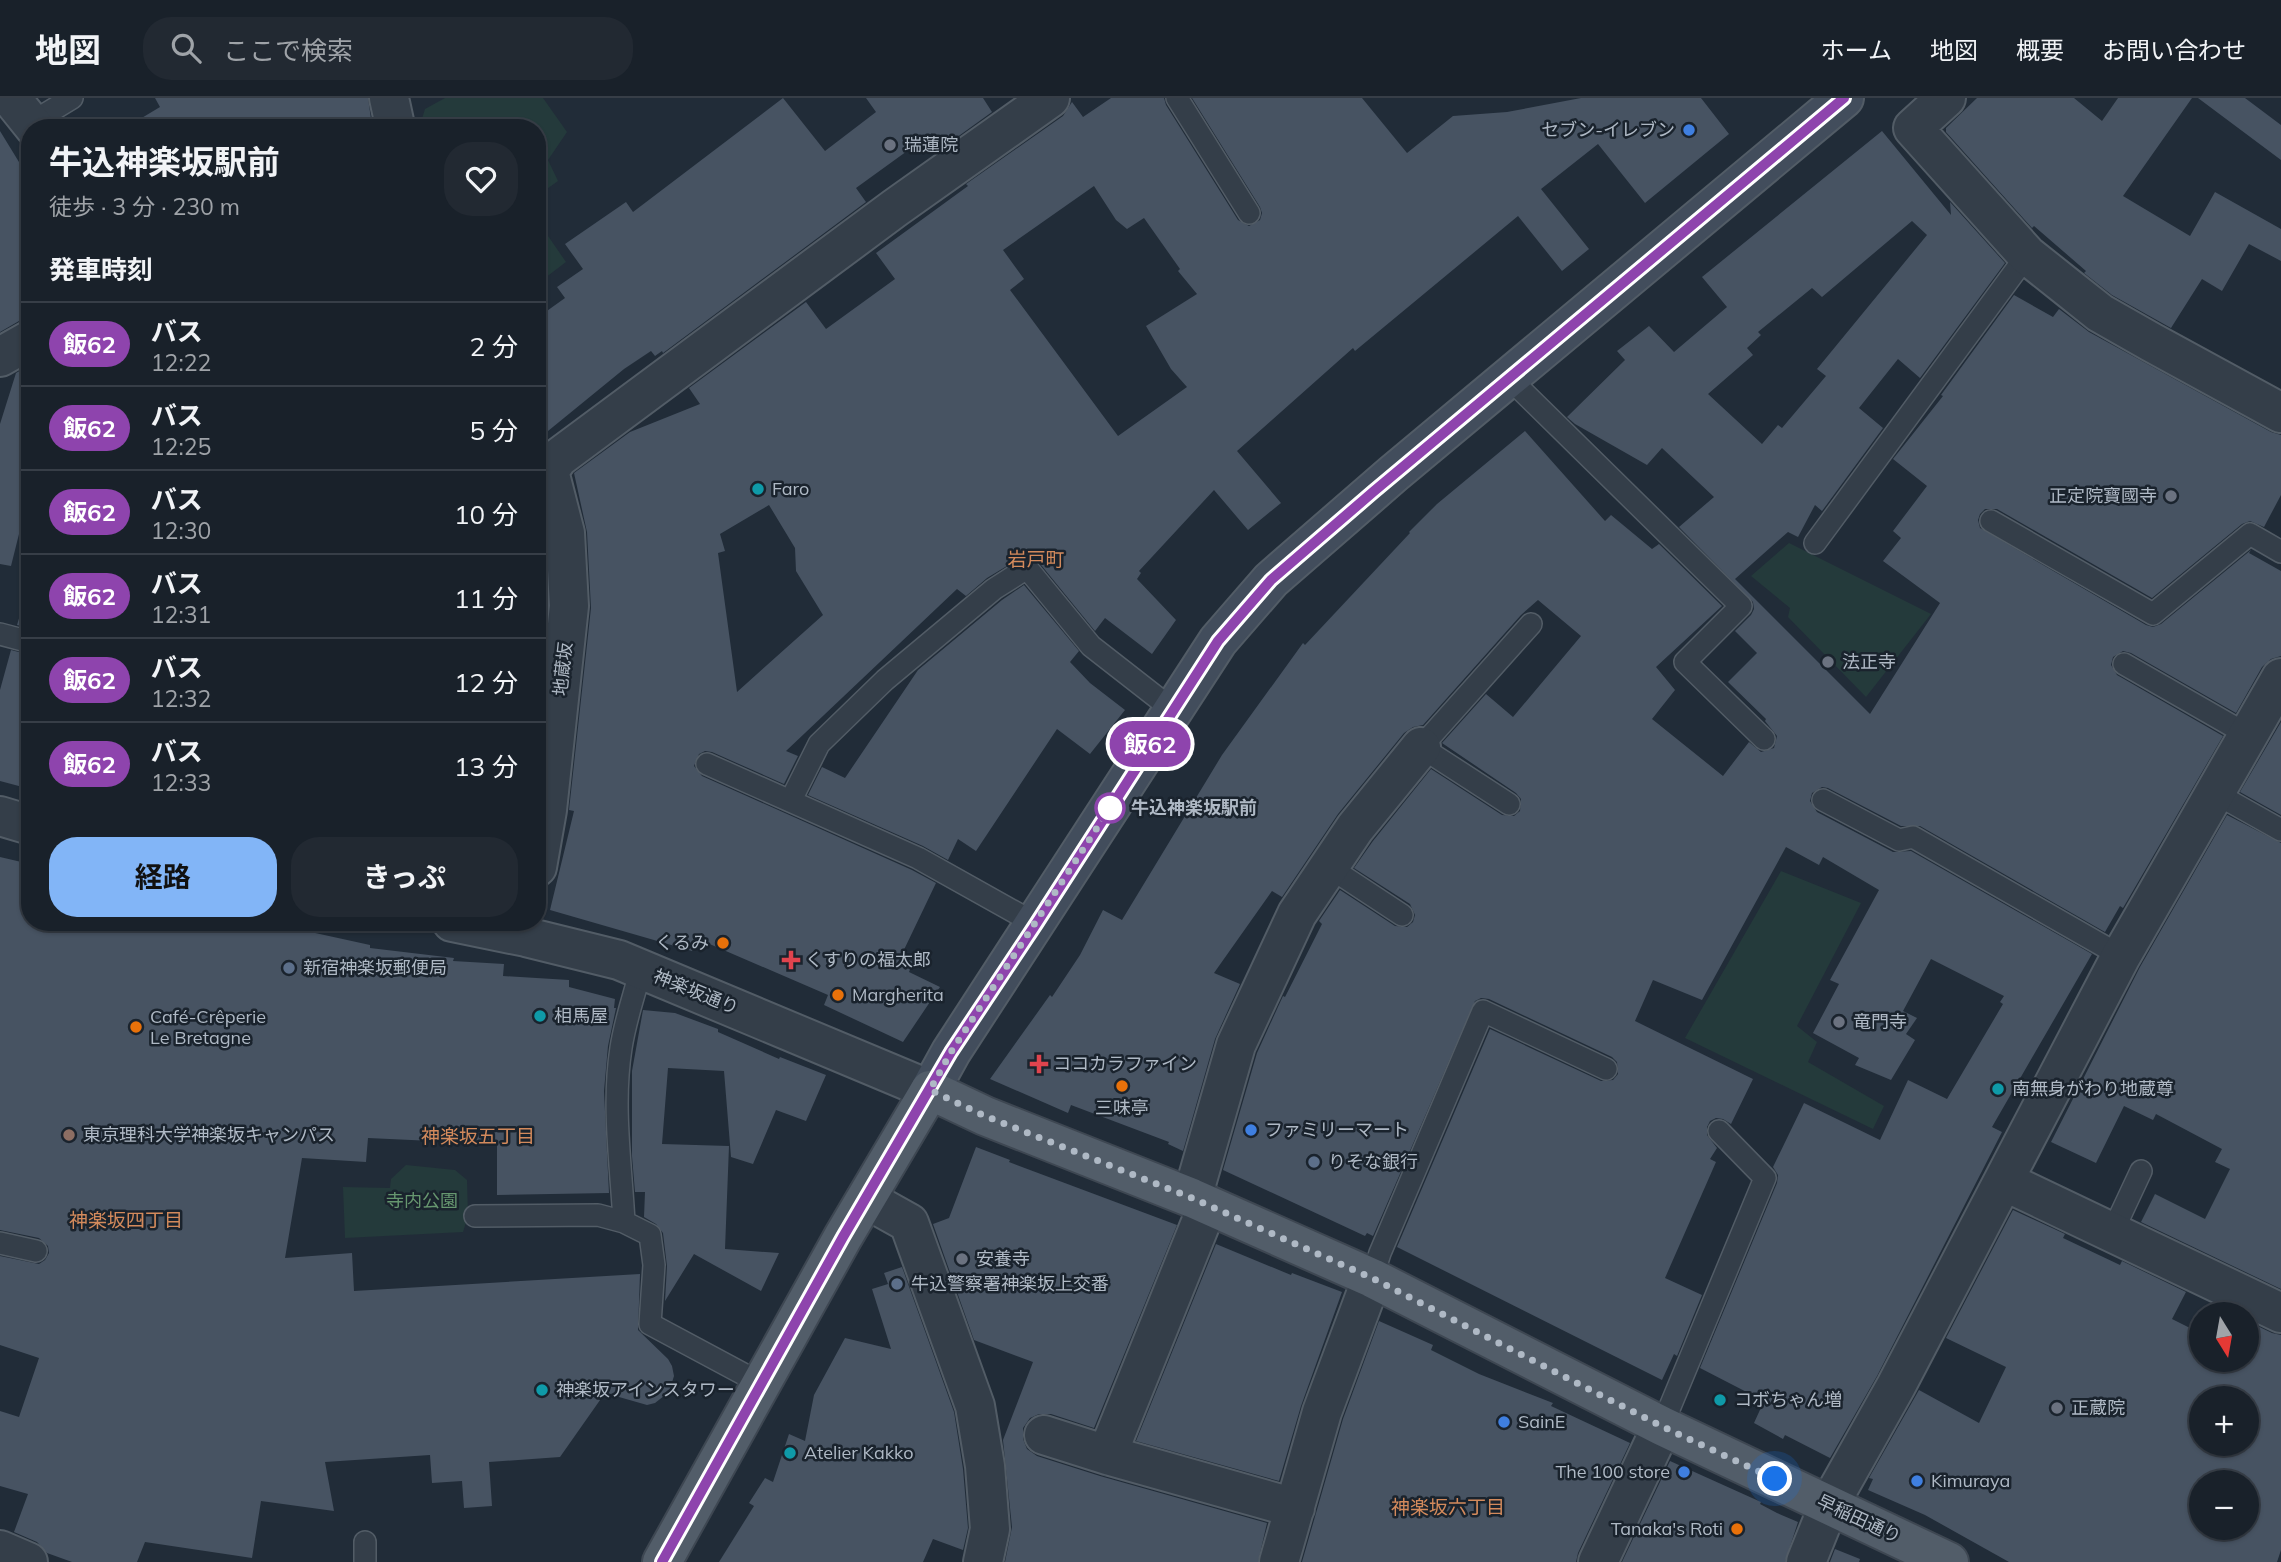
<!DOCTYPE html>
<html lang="ja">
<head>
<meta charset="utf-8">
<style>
	:root { --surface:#19212a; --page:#222932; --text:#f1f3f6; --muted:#9fa3a8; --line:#373e47; --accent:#82b5f7 }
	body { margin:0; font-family:Mulish,"Noto Sans JP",sans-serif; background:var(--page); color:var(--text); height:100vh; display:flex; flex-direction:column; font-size:26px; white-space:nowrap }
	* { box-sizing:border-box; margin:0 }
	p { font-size:23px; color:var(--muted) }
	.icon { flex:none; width:38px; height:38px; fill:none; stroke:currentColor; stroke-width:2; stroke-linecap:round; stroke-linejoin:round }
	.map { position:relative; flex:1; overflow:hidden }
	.panel { position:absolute; left:21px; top:21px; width:525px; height:812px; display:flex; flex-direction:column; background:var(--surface); border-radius:28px; box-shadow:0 2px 5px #0004,0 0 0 2px var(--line) }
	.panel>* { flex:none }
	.badge { padding:0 14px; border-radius:23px; font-size:24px; line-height:46px }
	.needle { width:46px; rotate:169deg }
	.fabs { position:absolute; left:2189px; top:1204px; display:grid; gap:14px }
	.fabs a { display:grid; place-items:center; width:70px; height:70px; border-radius:50%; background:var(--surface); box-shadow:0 2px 5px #0004,0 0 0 2px var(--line); font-size:35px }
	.you { position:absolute; width:35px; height:35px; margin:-18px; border:5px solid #fff; border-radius:50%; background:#1a73e8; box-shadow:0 0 0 10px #1a73e833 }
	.map>.badge { position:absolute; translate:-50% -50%; box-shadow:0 0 0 4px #fff }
	h2 { padding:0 28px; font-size:26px; line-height:63px }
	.round { display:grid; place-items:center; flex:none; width:74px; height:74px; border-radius:28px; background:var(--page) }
	.head { display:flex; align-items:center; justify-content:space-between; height:119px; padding:0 28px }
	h1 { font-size:33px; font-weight:700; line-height:52px }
	.primary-button { display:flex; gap:14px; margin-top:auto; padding:14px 28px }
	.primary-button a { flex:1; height:80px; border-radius:28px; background:var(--accent); color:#111; font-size:28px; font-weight:700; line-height:80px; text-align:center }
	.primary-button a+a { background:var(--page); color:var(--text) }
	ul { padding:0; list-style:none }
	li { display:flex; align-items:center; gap:21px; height:84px; padding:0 28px; border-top:2px solid var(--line) }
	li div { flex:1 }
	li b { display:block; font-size:26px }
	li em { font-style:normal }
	li .badge { min-width:77px; font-weight:700; text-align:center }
	header { display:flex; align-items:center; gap:42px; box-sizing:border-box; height:98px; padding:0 35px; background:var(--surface); border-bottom:2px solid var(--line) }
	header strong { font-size:33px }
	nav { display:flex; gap:38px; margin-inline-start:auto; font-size:24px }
	.search { width:490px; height:63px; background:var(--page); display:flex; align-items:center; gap:18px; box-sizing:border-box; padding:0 24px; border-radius:28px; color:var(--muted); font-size:26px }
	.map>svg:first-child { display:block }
	.green { fill:#243a3b }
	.building { fill:#475362; fill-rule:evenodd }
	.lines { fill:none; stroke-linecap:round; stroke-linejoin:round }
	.lane-casing { stroke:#525c66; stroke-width:24 }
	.street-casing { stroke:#525c66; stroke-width:42 }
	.secondary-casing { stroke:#525c66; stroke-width:42 }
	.primary-casing { stroke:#3e4752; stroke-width:42 }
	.lane { stroke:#343e49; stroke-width:21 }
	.street { stroke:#343e49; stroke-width:38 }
	.secondary { stroke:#424d5c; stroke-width:38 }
	.primary { stroke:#525d69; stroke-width:38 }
	.line-casing { stroke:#fff; stroke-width:16 }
	.line { stroke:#8e44ad; stroke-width:10 }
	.walk { stroke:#afb9c5; stroke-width:7; stroke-dasharray:0 12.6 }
	.shop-dot { fill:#3f7fe0; stroke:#1a232d; stroke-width:2.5 }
	.worship-dot { fill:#6b7280; stroke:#1a232d; stroke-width:2.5 }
	.culture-dot { fill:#0f9aa8; stroke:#1a232d; stroke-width:2.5 }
	.stop-dot { fill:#fff; stroke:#8e44ad; stroke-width:3.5 }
	.food-dot { fill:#e8710a; stroke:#1a232d; stroke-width:2.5 }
	.health-dot { fill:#e0444e; stroke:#1a232d; stroke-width:2.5 }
	.service-dot { fill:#5c6f8a; stroke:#1a232d; stroke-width:2.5 }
	.education-dot { fill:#8d6e63; stroke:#1a232d; stroke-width:2.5 }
	.labels { text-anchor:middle; stroke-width:5; stroke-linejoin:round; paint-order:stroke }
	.poi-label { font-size:18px; fill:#afb9c5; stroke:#1a232d; text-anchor:start }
	.street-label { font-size:18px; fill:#afb9c5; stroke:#1a232d }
	.stop-label { font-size:18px; font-weight:bold; fill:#afb9c5; stroke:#1a232d; text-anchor:start }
	.park-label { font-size:18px; fill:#66966f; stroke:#1a232d }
	.neighbourhood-label { font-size:19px; fill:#d38a5c; stroke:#1a232d }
</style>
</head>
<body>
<header>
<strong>地図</strong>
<div class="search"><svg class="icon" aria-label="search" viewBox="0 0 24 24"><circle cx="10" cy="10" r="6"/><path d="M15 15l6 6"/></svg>ここで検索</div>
<nav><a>ホーム</a><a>地図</a><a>概要</a><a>お問い合わせ</a></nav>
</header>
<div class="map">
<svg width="2281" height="1464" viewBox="0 0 2281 1464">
	<rect width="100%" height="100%" fill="#212c38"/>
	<!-- green -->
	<path class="green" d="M445,0H543L567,34L548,62L558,83L537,98V30H419L425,11Z
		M537,122L566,164L537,186Z
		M1789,445L1931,516L1866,599L1788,519L1790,510L1751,478Z
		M1781,773L1861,805L1797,928L1817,944L1808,964L1884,1008L1873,1031L1685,940Z
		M406,1067L455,1072L467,1082L468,1118L463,1134L345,1140L343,1089L390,1090L391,1081Z"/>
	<!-- building -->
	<path class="building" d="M155,0H368L371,21L370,25L363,30H125L160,9Z
		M783,0L825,53L876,14L866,0H983L992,14L942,50L932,35L856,90L866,104L663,255L662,253L655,258L651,253L624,271L537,342V220L565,200L557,189L583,171L565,146L626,104L633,114Z
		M1111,0H1164L1166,7L1238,122L1249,128L1260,122L1262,115L1260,109L1192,0H1362L1407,55L1453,18L1507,14L1581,0H1701L1729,36L1645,105L1598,46L1541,91L1589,151L1562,173L1518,118L1355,253L1353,250L1237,353L1281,405L1248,432L1214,392L1139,473L1141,475L1137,481L1176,522L1152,556L1105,520L1095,533L1037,462L1025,457L987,480L966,498L957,491L786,653L798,658L784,686L712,654L705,653L699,656L694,668L702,678L912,772L936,785L901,858L913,864L909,874L940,889L903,944L824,907L828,897L698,841L692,853L550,812L574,713L569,712L591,510L587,434L574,375L630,334L700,306L689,290L806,204L826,231L895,181L876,155L968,88L966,86L1063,18L1072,4L1083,19ZM1094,88L1116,122L1127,131L1144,120L1180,171L1178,173L1197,196L1146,228L1171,271L1187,289L1118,338L1010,192L1024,181L1003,152ZM769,407L795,450L796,473L823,517L737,594L718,455L725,453L720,436Z
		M1977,0H2074L2102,23L2118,0H2192L2123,98L2190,138L2215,94L2281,131V163L2249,146L2222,193L2202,181L2171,230L2112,197L2084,175L2086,173L2034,128L2032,130L1946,34V30Z
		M2198,0H2245L2281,27V62Z
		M0,33L30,82V220L19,223L0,234Z
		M1882,33L1951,117L1950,104L2005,165L1920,280L1898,261L1859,310L1883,330L1822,413L1815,407L1798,439L1788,434L1735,481L1870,616L1940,505L1883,463L1901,440L1893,433L1927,388L1893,361L1943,298L1941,297L2014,197L2053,219L2059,211L2089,234L2271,334L2281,337V397L2264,429L2250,423L2242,426L2152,500L1997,411H1985L1980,416L1978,422L1980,430L2146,527L2153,529L2161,526L2251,452L2249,455L2281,473V558L2271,561L2262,569L2236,615L2131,555L2123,553L2113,559L2111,567L2117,577L2223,638L2123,810L2120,808L2105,834L1920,728H1901L1828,690L1822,689L1812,695L1810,703L1817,714L1893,754L1911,753L2092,856L1992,1029L2002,1034L1877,1278L1830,1360L1785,1337L1783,1341L1754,1325L1764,1303L1700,1270L1777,1085L1778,1077L1773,1069L1804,1005L1880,1042L1908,982L1947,1001L2003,906L2000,904L2004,898L1931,861L1903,913L1917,920L1906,936L1915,942L1891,982L1855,967L1859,960L1813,935L1839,886L1830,882L1879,792L1823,759L1819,767L1786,749L1702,902L1653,882L1635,923L1753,981L1731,1026L1723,1021L1716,1020L1710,1023L1707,1029V1037L1717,1050L1710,1061L1716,1064L1665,1180L1702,1197L1677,1258L1674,1256L1662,1282L1397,1149L1490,931L1601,983L1613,982L1618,976L1617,964L1612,959L1489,901L1481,900L1475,903L1373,1138L1367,1135L1365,1138L1223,1072L1257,955L1283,898L1285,899L1322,826L1319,823L1340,792L1395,828L1407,829L1413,824L1415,817L1410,806L1354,770L1373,743L1431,671L1502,717L1514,718L1520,713L1521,701L1516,695L1442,645L1486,596L1513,619L1581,538L1538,502L1521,517L1423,627L1413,629L1404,635L1338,716L1282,799L1272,793L1214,875L1240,886L1215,941L1183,1053L1168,1046L1169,1044L1071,1007L1068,1015L990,981L1050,897L1052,899L1080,857L1103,812L1122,822L1222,657L1303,545L1305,547L1410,435L1409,434L1437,406L1525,333L1605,423L1611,417L1652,451L1659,446L1722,508L1656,569L1675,592L1652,621L1723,678L1749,644L1761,654L1774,650L1777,638L1765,623L1766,621L1728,584L1757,555L1735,533L1751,517L1754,511L1753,504L1679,429L1714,399L1662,350L1647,367L1575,326L1567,319L1625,262L1617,253L1649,228L1674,254L1727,209L1702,179ZM1912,123L1927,137L1817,271L1826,278L1782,330L1778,327L1762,346L1708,296L1753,257L1747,250L1761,237L1758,234L1812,190L1822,199Z
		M30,267V392L11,468L0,466V326L16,275Z
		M537,415L543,438L547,507L537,598Z
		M1024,487L1079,553L1070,564L1090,585L1125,612L1090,656L1057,631L976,753L958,741L948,762L923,748L808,697L822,669L845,680L918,572L1002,502Z
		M20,517L30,519V530L17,527Z
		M11,552L30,557V691L0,683V592Z
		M2281,624V717L2240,694Z
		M2227,717L2281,745V1191L2141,1124L2155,1096L2205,1121L2230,1071L2215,1064L2222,1051L2156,1016L2153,1022L2124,1008L2096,1065L2051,1044L2140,869Z
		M0,759L30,766V824H265L370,847V850L454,860L453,863L504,866L503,878L569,882V889L615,901L614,910H616L608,948L604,993L609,1095L497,1097V1046L368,1040L366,1064L302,1060L285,1160L352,1155L354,1193L640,1176L638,1232L668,1261L672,1268L674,1278L669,1294L655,1305L647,1307L605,1295L560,1359L489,1364L492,1408L464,1410L462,1383L432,1385L430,1357L325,1364L334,1413L261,1403L252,1460L145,1444L137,1464H72L47,1455L37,1444L14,1434L28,1396L0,1388V1313L19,1319L39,1260L0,1247V1158L39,1166L45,1162L49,1155L48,1148L39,1140L0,1132Z
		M643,912L675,915L718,931V934L779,961L780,959L826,977L806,1023L776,1012L753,1066L731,1059L724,973L668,970L662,1046L729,1048L725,1151L779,1155L761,1193L694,1156L665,1203L667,1168L663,1135L656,1126L644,1119L645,1094H635L632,1058V973Z
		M976,1049L1010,1062L1009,1064L1177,1127L1094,1330L1051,1316H1039L1030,1320L1023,1330V1341L1027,1351L1037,1358L1100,1378L1267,1425L1258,1464H1005L1012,1429L1003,1342L1033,1264L974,1242L933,1126L949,1120Z
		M2013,1112L2065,1136L2063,1140L2120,1167L2122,1163L2186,1194L2172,1221L2202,1236V1262H2247V1223L2272,1235L2281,1237V1452L2277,1464H2009L1925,1417L1868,1392L1873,1381L1869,1380L1919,1292L1979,1325L2006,1269L1946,1240ZM2202,1300H2247V1346H2202ZM2202,1384H2247V1430H2202Z
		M1216,1146L1291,1177L1292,1175L1342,1194L1301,1308L1279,1383L1136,1343Z
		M902,1169L954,1314L963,1371L968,1430L963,1452L933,1441L923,1464H719L754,1408L749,1405L765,1380L773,1384L789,1336L805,1343L814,1297L845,1240L891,1251L872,1191L888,1186L884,1175Z
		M1379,1223L1433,1247L1431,1252L1479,1276L1553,1305L1551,1308L1630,1345L1578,1455L1576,1464H1302L1343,1321Z
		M1670,1363L1761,1404L1760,1406L1777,1415L1798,1424L1785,1464H1622Z
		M1835,1451L1860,1461L1859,1464H1830Z"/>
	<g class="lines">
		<!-- lane casing -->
		<g class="lane-casing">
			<path id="lane" d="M1177,0L1249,115
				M31,25L72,0
				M1509,280L1741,508L1685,564L1764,641
				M1991,423L2153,516L2250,436L2281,454
				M1815,445L2027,157
				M0,536L30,544
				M2124,566L2248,637
				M707,666L918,760L1036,826
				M2215,695L2281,732
				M791,702L819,646L885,582L994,491L1027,470L1091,548L1173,612
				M1823,702L1899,742L1913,739L2121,858
				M1509,706L1421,649L1531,526
				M1329,769L1402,817
				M475,1118L598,1117L624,1124L650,1137L654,1167L650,1226L762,1286
				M624,1124C621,1067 612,1007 621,950C625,923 634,898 641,871
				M2112,1135L2141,1073
				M0,1145L36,1153
				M1372,1180L1380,1155L1483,913L1606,971
				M1662,1328L1765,1080L1719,1033
				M365,1444V1464"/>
		</g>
		<!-- street casing -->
		<g class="street-casing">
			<path id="street" d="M11,0L35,30
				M389,0L394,23L391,30
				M1946,0L1913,30L2027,157L2071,192L2100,215L2151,244L2281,315
				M0,259L30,242
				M0,718L30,727
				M537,769L547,712L569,508L565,435L549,373L558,360L895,110L1050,0
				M452,824L526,839L619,862L930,992
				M2004,1083L2281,1215
				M1192,1100L1236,947L1297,816L1355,730L1421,649
				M866,1101L909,1125L975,1308L985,1368L990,1431L983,1464
				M1044,1337L1107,1357L1295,1410
				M1107,1357L1208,1107
				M0,1452L28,1464
				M1279,1464L1322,1314L1372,1180
				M1598,1464L1662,1328
				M1806,1464L1829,1407L1896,1288L2121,858L2281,580"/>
		</g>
		<!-- secondary casing -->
		<g class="secondary-casing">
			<path id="secondary" d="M930,992L951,954L1218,543L1271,482L1393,376L1844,0"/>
		</g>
		<!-- primary casing -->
		<g class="primary-casing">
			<path id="primary" d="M662,1464L843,1139L930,992L985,1018L1192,1100L1372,1180L1662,1328L1949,1464"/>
		</g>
		<!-- lane -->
		<use href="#lane" class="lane"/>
		<!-- street -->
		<use href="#street" class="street"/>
		<!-- secondary -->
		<use href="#secondary" class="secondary"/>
		<!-- primary -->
		<use href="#primary" class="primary"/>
	</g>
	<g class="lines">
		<!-- line casing -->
		<g class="line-casing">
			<path id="line" d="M662,1464L843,1139L951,954L1036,826L1218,543L1271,482L1373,394L1844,0"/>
		</g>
		<!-- line -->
		<use href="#line" class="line"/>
		<!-- walk -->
		<path class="walk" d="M1110,710L951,954L930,992L985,1018L1192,1100L1372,1180L1661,1328L1775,1381"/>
	</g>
	<!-- markers -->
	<g class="shop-dot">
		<circle cx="1689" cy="32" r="7"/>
		<circle cx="1251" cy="1032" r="7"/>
		<circle cx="1504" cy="1324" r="7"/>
		<circle cx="1684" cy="1374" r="7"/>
		<circle cx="1917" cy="1383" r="7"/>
	</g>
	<g class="worship-dot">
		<circle cx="890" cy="47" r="7"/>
		<circle cx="2171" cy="398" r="7"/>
		<circle cx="1828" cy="564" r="7"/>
		<circle cx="1839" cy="924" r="7"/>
		<circle cx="962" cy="1161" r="7"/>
		<circle cx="2057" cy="1310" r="7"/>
	</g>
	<g class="culture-dot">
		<circle cx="758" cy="391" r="7"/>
		<circle cx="540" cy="918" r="7"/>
		<circle cx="1998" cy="991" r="7"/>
		<circle cx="542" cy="1292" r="7"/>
		<circle cx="1720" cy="1302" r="7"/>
		<circle cx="790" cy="1355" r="7"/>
	</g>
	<circle class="stop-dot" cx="1110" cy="710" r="14"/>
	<g class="food-dot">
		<circle cx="723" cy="845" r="7"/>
		<circle cx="838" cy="897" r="7"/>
		<circle cx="136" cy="929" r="7"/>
		<circle cx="1122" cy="988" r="7"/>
		<circle cx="1737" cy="1431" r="7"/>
	</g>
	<g class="health-dot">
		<path d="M787.5 851.5h7v7h7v7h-7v7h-7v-7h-7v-7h7z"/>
		<path d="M1035.5 955.5h7v7h7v7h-7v7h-7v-7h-7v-7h7z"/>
	</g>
	<g class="service-dot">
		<circle cx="289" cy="870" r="7"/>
		<circle cx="1314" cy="1064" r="7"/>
		<circle cx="897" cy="1186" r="7"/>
	</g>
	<circle class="education-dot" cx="69" cy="1037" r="7"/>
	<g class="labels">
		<!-- poi labels -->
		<g class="poi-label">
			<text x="1675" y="38" text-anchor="end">セブン-イレブン</text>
			<text x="904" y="53">瑞蓮院</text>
			<text x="772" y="397">Faro</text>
			<text x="2157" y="404" text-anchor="end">正定院寶國寺</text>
			<text x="1842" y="570">法正寺</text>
			<text x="709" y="851" text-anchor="end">くるみ</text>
			<text x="805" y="868">くすりの福太郎</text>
			<text x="303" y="876">新宿神楽坂郵便局</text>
			<text x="852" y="903">Margherita</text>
			<text x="554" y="924">相馬屋</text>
			<text x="150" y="925">Café-Crêperie<tspan x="150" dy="21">Le Bretagne</tspan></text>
			<text x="1853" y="930">竜門寺</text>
			<text x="1053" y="972">ココカラファイン</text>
			<text x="2012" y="997">南無身がわり地蔵尊</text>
			<text x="1122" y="1016" text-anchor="middle">三味亭</text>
			<text x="1265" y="1038">ファミリーマート</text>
			<text x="83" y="1043">東京理科大学神楽坂キャンパス</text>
			<text x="1328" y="1070">りそな銀行</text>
			<text x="976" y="1167">安養寺</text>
			<text x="911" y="1192">牛込警察署神楽坂上交番</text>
			<text x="556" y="1298">神楽坂アインスタワー</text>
			<text x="1734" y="1308">コボちゃん増</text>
			<text x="2071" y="1316">正蔵院</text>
			<text x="1518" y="1330">SainE</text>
			<text x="804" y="1361">Atelier Kakko</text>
			<text x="1670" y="1380" text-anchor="end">The 100 store</text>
			<text x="1931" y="1389">Kimuraya</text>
			<text x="1723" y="1437" text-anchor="end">Tanaka's Roti</text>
		</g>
		<!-- street labels -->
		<g class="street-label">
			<text transform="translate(563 571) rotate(-84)" y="6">地蔵坂</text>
			<text transform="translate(696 894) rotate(22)" y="6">神楽坂通り</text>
			<text transform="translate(1859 1421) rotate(25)" y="6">早稲田通り</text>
		</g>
		<!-- stop labels -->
		<g class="stop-label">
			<text x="1131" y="716">牛込神楽坂駅前</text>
		</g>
		<!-- park labels -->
		<g class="park-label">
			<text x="422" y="1109">寺内公園</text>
		</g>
		<!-- neighbourhood labels -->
		<g class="neighbourhood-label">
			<text x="1036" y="468">岩戸町</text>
			<text x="478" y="1045">神楽坂五丁目</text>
			<text x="126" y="1129">神楽坂四丁目</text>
			<text x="1448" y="1416">神楽坂六丁目</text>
		</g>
	</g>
</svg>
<div class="fabs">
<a><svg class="needle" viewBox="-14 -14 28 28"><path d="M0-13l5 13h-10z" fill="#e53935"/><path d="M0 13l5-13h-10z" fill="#9fa3a8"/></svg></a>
<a>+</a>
<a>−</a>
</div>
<div class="you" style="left:1775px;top:1381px"></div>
<b class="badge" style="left:1150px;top:646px;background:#8e44ad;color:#fff">飯62</b>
<section class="panel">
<div class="head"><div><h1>牛込神楽坂駅前</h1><p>徒歩 · 3 分 · 230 m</p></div><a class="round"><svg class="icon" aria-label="heart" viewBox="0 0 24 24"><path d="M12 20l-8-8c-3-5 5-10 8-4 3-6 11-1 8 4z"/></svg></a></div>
<h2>発車時刻</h2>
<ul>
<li><span class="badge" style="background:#8e44ad;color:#fff">飯62</span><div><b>バス</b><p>12:22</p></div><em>2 分</em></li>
<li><span class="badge" style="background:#8e44ad;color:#fff">飯62</span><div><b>バス</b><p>12:25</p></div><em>5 分</em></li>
<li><span class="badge" style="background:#8e44ad;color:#fff">飯62</span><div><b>バス</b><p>12:30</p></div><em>10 分</em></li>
<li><span class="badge" style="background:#8e44ad;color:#fff">飯62</span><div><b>バス</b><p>12:31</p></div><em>11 分</em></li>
<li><span class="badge" style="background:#8e44ad;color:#fff">飯62</span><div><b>バス</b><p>12:32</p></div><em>12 分</em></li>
<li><span class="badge" style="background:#8e44ad;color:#fff">飯62</span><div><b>バス</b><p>12:33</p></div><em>13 分</em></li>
</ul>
<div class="primary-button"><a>経路</a><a>きっぷ</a></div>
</section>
</div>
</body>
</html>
